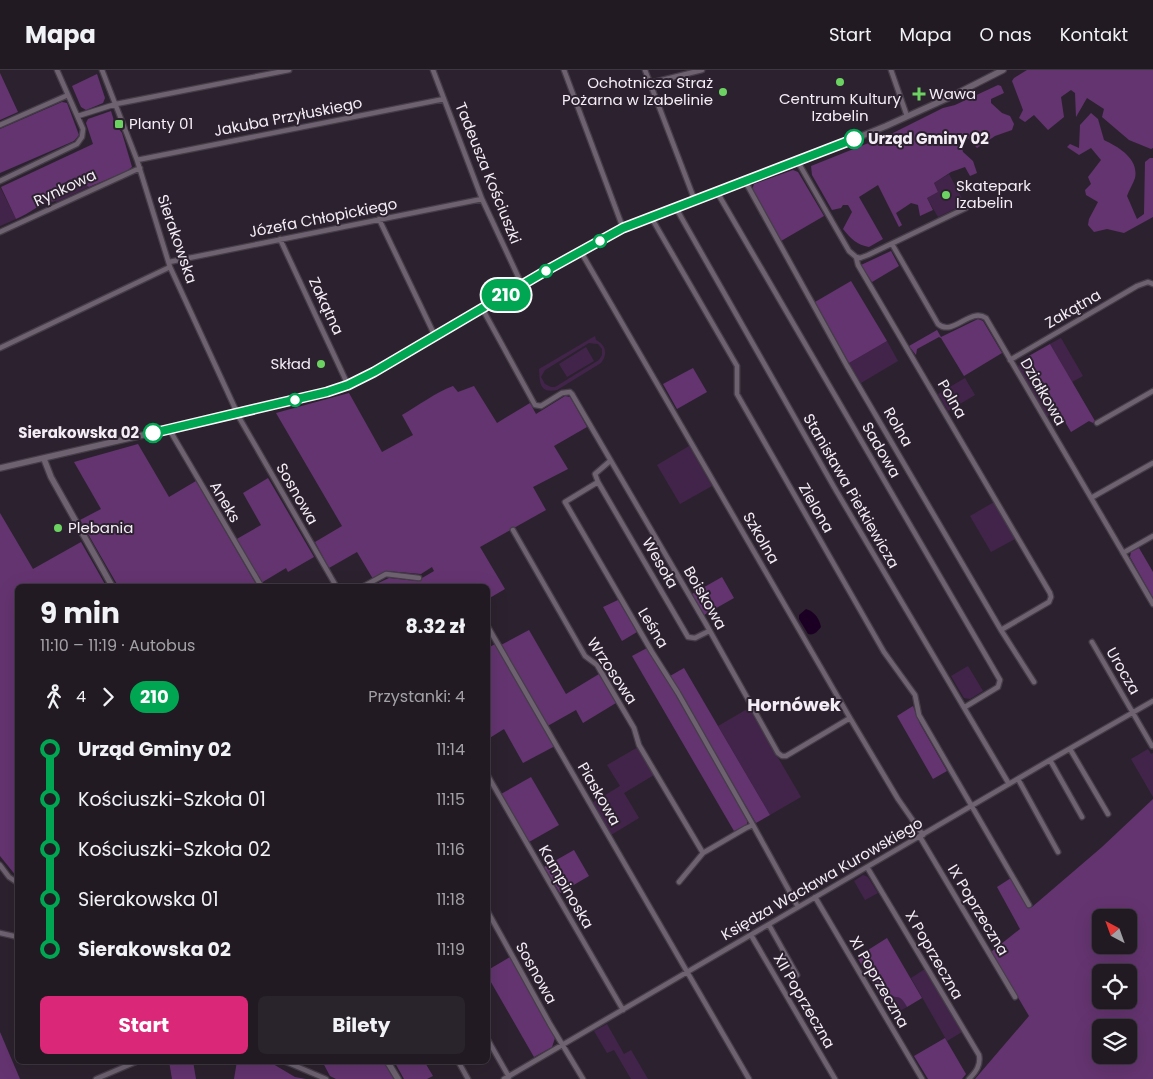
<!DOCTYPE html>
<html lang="pl">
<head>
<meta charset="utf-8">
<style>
	:root { --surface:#211a23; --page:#29232b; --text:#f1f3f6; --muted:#a2a1a6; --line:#3e3841; --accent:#db2777 }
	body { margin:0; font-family:Poppins,sans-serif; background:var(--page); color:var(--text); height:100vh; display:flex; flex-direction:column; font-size:19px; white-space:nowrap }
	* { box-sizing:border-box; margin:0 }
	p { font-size:16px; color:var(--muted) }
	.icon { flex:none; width:28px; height:28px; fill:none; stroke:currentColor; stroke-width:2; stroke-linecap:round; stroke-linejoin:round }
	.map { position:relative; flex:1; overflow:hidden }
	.drawer { position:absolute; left:15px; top:514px; width:475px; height:480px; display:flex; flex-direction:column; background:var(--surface); border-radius:8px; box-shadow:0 5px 20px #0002,0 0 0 1px var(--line) }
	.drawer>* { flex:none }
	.badge { padding:0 10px; border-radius:16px; font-size:18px; line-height:32px }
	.needle { width:32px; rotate:319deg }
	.controls { position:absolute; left:1092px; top:839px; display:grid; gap:10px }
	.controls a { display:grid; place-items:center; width:45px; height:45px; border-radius:8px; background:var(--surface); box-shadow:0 5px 20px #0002,0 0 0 1px var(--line); font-size:25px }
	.map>.badge { position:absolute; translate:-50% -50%; box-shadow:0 0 0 2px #fff }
	.legs { display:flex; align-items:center; gap:8px; height:55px; padding:0 25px; font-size:16px }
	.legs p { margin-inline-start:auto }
	.overview { display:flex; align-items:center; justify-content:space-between; height:85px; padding:0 25px }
	h1 { font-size:28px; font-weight:700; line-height:38px }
	.primary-button { display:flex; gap:10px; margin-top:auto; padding:10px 25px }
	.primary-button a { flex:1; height:58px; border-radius:8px; background:var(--accent); color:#fff; font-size:20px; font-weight:700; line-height:58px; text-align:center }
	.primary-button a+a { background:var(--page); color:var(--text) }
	ul { padding:0 25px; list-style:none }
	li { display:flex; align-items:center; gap:18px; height:50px; font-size:19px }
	li i { display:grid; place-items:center; width:8px; height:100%; margin:0 6px; background:currentColor }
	li i::after { content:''; width:12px; height:12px; margin:-6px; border:4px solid; border-radius:50%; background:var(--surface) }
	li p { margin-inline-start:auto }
	li:first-child i { background:linear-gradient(#0000 50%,currentColor 0) }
	li:last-child i { background:linear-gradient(currentColor 50%,#0000 0) }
	header { display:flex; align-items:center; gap:30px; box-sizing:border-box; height:70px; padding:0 25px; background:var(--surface); border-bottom:1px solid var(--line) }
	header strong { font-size:24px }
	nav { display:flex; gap:28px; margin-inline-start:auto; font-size:18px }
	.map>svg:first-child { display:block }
	.green { fill:#42244a; fill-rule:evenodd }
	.forest { fill:#643470; fill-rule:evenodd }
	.water { fill:#1c0024 }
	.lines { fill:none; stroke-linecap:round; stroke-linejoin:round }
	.minor-casing { stroke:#453d48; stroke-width:7 }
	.tertiary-casing { stroke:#453d48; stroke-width:8 }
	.minor { stroke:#6e6271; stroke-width:4.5 }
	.tertiary { stroke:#6e6271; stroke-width:5.5 }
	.line-1-casing { stroke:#fff; stroke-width:11 }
	.line-1 { stroke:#00a651; stroke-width:8 }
	.poi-dot { fill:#6cd362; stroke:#2c222f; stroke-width:2 }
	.stop-1-dot { fill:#fff; stroke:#00a651; stroke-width:2.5 }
	.labels { text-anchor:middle; stroke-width:4; stroke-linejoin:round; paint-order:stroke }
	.poi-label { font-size:15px; fill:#f4edf6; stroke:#2c222f; text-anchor:start }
	.street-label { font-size:15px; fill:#f4edf6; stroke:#2c222f }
	.stop-label { font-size:15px; font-weight:bold; fill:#f4edf6; stroke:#2c222f; text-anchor:start }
	.quarter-label { font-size:18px; font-weight:bold; fill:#f4edf6; stroke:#2c222f }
</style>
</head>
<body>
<header>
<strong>Mapa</strong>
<nav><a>Start</a><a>Mapa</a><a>O nas</a><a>Kontakt</a></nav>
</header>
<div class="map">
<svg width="1153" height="1009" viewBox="0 0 1153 1009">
	<rect width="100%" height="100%" fill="#2c222f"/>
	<!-- green -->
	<path class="green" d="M949,104L965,134L938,147L927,128L938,122L934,113Z
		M72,108L80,109L89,117L57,132L55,131L59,124L60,117Z
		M0,117L16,149L0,156Z
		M595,266L596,270C606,275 608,284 601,293L557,320C538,324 540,310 539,299ZM589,273L598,274L602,279V285L599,290L555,317H551L545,314L541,307L545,300Z
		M1061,268L1083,306L1072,312L1050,274Z
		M887,271L898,291L861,313L849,293Z
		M586,277L594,291L567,307L559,294Z
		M1027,287L1058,340L1047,347L1018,297L1020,292Z
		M965,308L975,325L948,341L938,324Z
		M689,376L712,416L680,434L657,395Z
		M994,432L1015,469L991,482L970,446Z
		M968,596L983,621L970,629L964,628L951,606Z
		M749,638L801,727L770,745L718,656Z
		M638,677L654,705L624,723L639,748L611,765L592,733L620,716L607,695Z
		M1148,679L1151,684L1153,683V727L1131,689Z
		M863,805L868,807L878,823L865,830L854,811Z
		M925,899L962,962L947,971L911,908Z
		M898,926L904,930L907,937L892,945L884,933L891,927Z
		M607,954L624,984L631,980L648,1009H631L614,980L607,983L594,961Z"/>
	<!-- forest -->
	<path class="forest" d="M1027,0H1153V78L1151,79L1129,70L1102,47L1104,39L1087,28L1076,47L1075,23L1071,20L1061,27L1064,47L1048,60L1034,45L1025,52L1019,48L1023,40L1012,11L1014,8Z
		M0,3L18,42L0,50Z
		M97,4L105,28L103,33L86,40L81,37L72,16Z
		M998,15L1001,16L1004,23L991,29V33L1002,43L1010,46L1014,54L1012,60L995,66L977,78L968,68L961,73L963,82L973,91L977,103L970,106L965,97L951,102L934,113L938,122L927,128L933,140L920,146L918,135L911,133L896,143L902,155L899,157L878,115L859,127L883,169L869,177C857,175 851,169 843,159L852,142L848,135H843L841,138L832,140L812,105L811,96L891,64L943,38L955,35Z
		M62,32L67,33L79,65L74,71L0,103V59Z
		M111,41L115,54L122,63L132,97L127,101L89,117C76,107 73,105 60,117L59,124L55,131C39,133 31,143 16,149L1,117L93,74L86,53L88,49Z
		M1091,43L1098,49L1104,70C1118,77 1139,88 1135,108C1133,114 1129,120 1127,126L1137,149L1144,144L1145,92L1150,88H1153V147L1124,163L1107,159L1094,162L1088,155L1089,149L1098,132L1086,125L1085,120L1091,114L1088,107L1101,90L1091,78L1079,85L1067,77L1070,74L1079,78L1080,55Z
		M793,100L798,102L824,146L781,171L752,120L754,114Z
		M891,181L899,196L872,212L861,195Z
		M851,211L887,271L849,293L815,232Z
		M978,249L983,251L1002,283L964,306L941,268L939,267L917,279L916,285L909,276L937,260L941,267Z
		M1050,274L1095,351L1093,353L1089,351L1071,362L1027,287Z
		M693,298L707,322L677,339L663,314Z
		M453,316L458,322L474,316L497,353L530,333L536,344L565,326L570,327L587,357L554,376L568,399L533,417L546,440L480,477L505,519L488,529V516H377L376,514L389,508L417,511L434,501L432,497L421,504L387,501L373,509L357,482L329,498L315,472L342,456L276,343L349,323L382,382L413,365L402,345C419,335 435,323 453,316Z
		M138,374L169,427L196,411L257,516H118L80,450L101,439L74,392Z
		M268,408L314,487L288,502L286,498L261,513L235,470L261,455L243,423Z
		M0,443L33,499L81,472L106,516H18L17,807L0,786Z
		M1139,478L1153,502V528L1130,487L1131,482Z
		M722,507L734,528L704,545L692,524Z
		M618,530L637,562L622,571L603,537Z
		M529,560L566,624L599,604L616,633L583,653L576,640L544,658L555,676L523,693L504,659L488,669V578L495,574L501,575Z
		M647,578L676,625L747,749V755L734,761L632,586Z
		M684,598L770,745L756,753L670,606Z
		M913,636L920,654L947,701L933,709L897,646Z
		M531,707L559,755L529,772L501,724Z
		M1153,729V1009H975L1029,946L991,882L1020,859L997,817L1011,808L1029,838L1032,837L1102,777ZM1101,848H1129V875H1101ZM1101,902H1129V930H1101ZM1101,958H1129V985H1101Z
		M574,780L589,806L560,823L544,797Z
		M887,868L922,928L907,937C903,929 900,926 891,927L884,933L857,887Z
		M510,887L555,968L552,977L534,987L488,907V900Z
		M0,962L20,1009H0Z
		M945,968L966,1004L962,1009H928L914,986Z
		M169,991H193L196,1009H172Z
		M237,991H268L295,1007L306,1009H234Z
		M322,991H385L395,1009H336L330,1006Z
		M394,991H424L433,1006L427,1009H404Z"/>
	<!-- water -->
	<path class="water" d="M806,539C815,542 819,548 821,557C818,561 814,566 808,564L799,549V545Z"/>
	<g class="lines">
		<!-- minor casing -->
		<g class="minor-casing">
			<path id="minor" d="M102,0L137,90L170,197L240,349L336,516
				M433,0L482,129L522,215
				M564,0L623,158
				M645,0L695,131
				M891,0L907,46
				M650,13L702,0
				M78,46L116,34L289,0
				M0,55L68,25
				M137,90L444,29
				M798,92L849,181L856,187L858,195L1050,523L1051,527L1049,532L1001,560
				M0,111L77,74L82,67L83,59L57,0
				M745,111L847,296L1001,560L1034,612
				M717,122L1000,610L998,617L965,637
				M676,138L834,417L1009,714
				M651,147L737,296V324L884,582L915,625L919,645L1029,835
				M379,149L435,266
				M0,162L140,98
				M280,169L348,315
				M892,174L938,254C953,267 970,237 986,248L1153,534
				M581,182L850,648L898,729L923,765
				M856,187L860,188L868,185L966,138
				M169,192L482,129
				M482,238L535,335L541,336L562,323L570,322L572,324L706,554L778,683L782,686H786L850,648
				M0,278L170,197
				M1010,290L1137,216L1148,212L1153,214
				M1097,353L1153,321
				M169,359L261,516
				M610,391L595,404L598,412L565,432L652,582L678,623L753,755
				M598,412L688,567L695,568L709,561
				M1091,428L1153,393
				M513,460L585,586L597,595L634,658L639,675L703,783
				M1123,483L1153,466
				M364,516L386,504L419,508
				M488,557L749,1009
				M1092,572L1152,676
				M1070,679L1108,744
				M1050,690L1082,747
				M488,706L623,940
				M1018,709L1058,782
				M920,767L1015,927
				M0,795L9,807L18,813
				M867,797L979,985C981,995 976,1002 969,1009
				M679,812L703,783L746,758L753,755L798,837
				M815,827L922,1009
				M488,842L550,954L583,1009
				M769,855L797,905
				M0,863L18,867
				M751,865L835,1009
				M488,970L509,1007
				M284,991L326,1009
				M458,991L468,1009
				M96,1009L138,991
				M504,1009L1050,690L1153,631"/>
		</g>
		<!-- tertiary casing -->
		<g class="tertiary-casing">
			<path id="tertiary" d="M44,389L51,407L112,516
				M0,398L290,331C322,324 344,317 374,302L549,199L623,158L798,92L886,56L948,28L1003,0
				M387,991L398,1009"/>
		</g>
		<!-- minor -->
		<use href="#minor" class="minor"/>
		<!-- tertiary -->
		<use href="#tertiary" class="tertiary"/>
	</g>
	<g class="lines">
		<!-- line-1 casing -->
		<g class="line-1-casing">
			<path id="line-1" d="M153,363L327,322L348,315L374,302L549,199L623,158L854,69"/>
		</g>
		<!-- line-1 -->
		<use href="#line-1" class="line-1"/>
	</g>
	<!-- markers -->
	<g class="poi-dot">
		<circle cx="840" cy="12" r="5"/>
		<circle cx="723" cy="22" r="5"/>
		<path d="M916.5 16.5h5v5h5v5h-5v5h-5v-5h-5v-5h5z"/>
		<rect x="114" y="49" width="10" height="10" rx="2.5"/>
		<circle cx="946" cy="125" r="5"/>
		<circle cx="321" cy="294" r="5"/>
		<circle cx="58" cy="458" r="5"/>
	</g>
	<g class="stop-1-dot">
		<circle cx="854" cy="69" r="9"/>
		<circle cx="600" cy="171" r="6"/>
		<circle cx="546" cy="201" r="6"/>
		<circle cx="295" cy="330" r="6"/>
		<circle cx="153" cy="363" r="9"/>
	</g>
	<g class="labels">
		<!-- poi labels -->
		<g class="poi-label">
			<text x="713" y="18" text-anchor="end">Ochotnicza Straż<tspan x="713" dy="17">Pożarna w Izabelinie</tspan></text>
			<text x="929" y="29">Wawa</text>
			<text x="840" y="34" text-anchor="middle">Centrum Kultury<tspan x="840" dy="17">Izabelin</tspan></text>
			<text x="129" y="59">Planty 01</text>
			<text x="956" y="121">Skatepark<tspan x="956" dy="17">Izabelin</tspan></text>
			<text x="311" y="299" text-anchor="end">Skład</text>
			<text x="68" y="463">Plebania</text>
		</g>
		<!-- street labels -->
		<g class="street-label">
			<text transform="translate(288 47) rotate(-11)" y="5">Jakuba Przyłuskiego</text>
			<text transform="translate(488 103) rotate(68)" y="5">Tadeusza Kościuszki</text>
			<text transform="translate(65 118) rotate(-25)" y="5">Rynkowa</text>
			<text transform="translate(323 148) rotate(-11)" y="5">Józefa Chłopickiego</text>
			<text transform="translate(177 169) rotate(71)" y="5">Sierakowska</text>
			<text transform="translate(326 236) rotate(65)" y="5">Zakątna</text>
			<text transform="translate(1073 239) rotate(-30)" y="5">Zakątna</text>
			<text transform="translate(1043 322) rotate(60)" y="5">Działkowa</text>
			<text transform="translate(952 329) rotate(60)" y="5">Polna</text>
			<text transform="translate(898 357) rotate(60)" y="5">Rolna</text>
			<text transform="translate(881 380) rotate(60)" y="5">Sadowa</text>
			<text transform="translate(851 421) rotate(60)" y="5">Stanisława Pietkiewicza</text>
			<text transform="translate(297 424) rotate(60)" y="5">Sosnowa</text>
			<text transform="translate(225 432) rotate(60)" y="5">Aneks</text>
			<text transform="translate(816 438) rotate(60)" y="5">Zielona</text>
			<text transform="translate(761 468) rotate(60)" y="5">Szkolna</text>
			<text transform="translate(660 493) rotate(60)" y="5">Wesoła</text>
			<text transform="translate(705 528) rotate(60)" y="5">Boiskowa</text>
			<text transform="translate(653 558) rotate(59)" y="5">Leśna</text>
			<text transform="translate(612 601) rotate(56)" y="5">Wrzosowa</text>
			<text transform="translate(1123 601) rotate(60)" y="5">Urocza</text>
			<text transform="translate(599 724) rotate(60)" y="5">Piaskowa</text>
			<text transform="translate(822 809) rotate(-30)" y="5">Księdza Wacława Kurowskiego</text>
			<text transform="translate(566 817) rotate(60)" y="5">Kampinoska</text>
			<text transform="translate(978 840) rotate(59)" y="5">IX Poprzeczna</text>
			<text transform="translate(934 885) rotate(60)" y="5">X Poprzeczna</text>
			<text transform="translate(536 903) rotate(61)" y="5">Sosnowa</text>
			<text transform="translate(879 912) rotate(60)" y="5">XI Poprzeczna</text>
			<text transform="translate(804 931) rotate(60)" y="5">XII Poprzeczna</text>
		</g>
		<!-- stop labels -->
		<g class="stop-label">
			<text x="868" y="74">Urząd Gminy 02</text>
			<text x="139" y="368" text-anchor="end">Sierakowska 02</text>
		</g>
		<!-- quarter labels -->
		<g class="quarter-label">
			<text x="794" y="641">Hornówek</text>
		</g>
	</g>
</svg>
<div class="controls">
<a><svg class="needle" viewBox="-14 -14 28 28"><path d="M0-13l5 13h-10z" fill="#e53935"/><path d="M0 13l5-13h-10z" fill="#a2a1a6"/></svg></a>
<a><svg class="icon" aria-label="locate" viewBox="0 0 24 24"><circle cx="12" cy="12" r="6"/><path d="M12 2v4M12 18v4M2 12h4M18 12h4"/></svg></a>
<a><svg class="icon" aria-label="layers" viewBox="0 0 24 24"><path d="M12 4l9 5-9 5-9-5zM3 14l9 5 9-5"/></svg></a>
</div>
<b class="badge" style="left:506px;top:225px;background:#00a651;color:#fff">210</b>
<section class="drawer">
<div class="overview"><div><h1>9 min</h1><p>11:10 – 11:19 · Autobus</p></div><b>8.32 zł</b></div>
<div class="legs"><svg class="icon" aria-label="walk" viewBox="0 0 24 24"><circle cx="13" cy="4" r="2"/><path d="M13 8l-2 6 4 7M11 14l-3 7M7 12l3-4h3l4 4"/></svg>4<svg class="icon" aria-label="forward" viewBox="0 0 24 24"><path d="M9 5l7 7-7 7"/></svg><b class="badge" style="background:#00a651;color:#fff">210</b><p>Przystanki: 4</p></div>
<ul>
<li><i style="color:#00a651"></i><b>Urząd Gminy 02</b><p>11:14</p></li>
<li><i style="color:#00a651"></i><span>Kościuszki-Szkoła 01</span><p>11:15</p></li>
<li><i style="color:#00a651"></i><span>Kościuszki-Szkoła 02</span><p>11:16</p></li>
<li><i style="color:#00a651"></i><span>Sierakowska 01</span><p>11:18</p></li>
<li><i style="color:#00a651"></i><b>Sierakowska 02</b><p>11:19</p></li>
</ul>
<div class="primary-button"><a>Start</a><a>Bilety</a></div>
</section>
</div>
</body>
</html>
